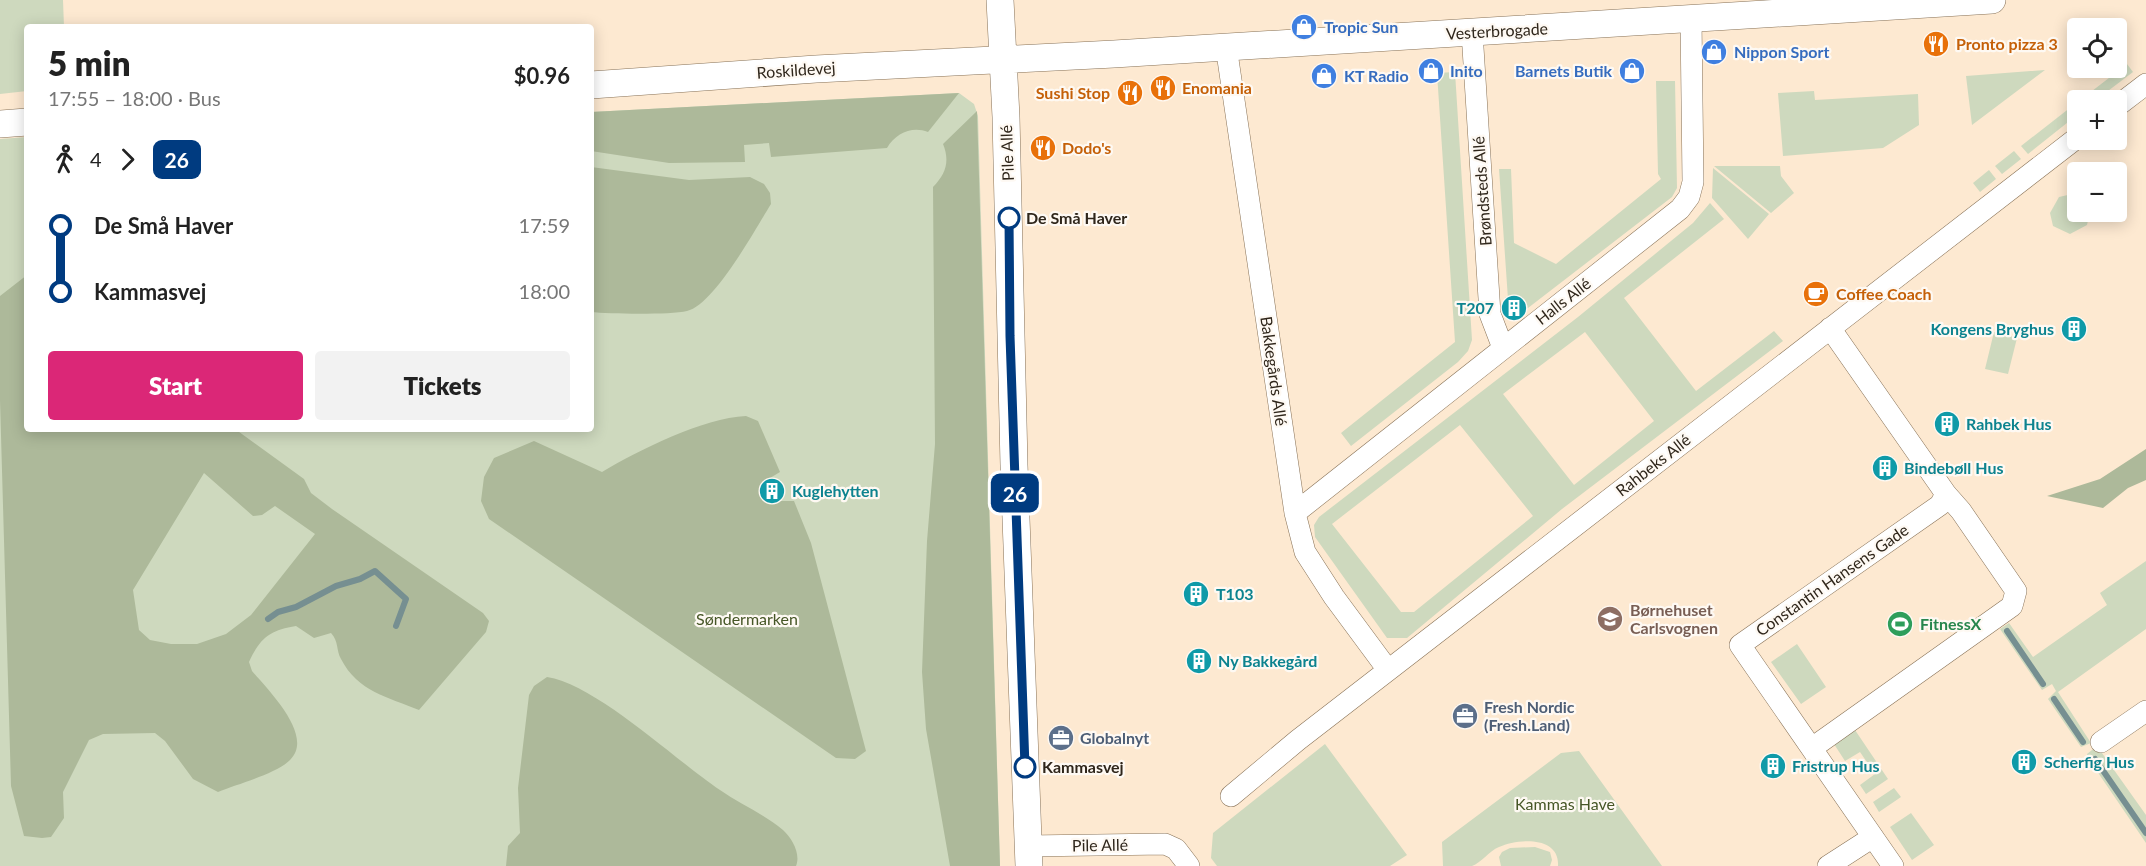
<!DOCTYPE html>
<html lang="en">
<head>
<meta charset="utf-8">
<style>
	:root { --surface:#fff; --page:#f2f2f2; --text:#222; --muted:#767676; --accent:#db2777 }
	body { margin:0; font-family:Lato,sans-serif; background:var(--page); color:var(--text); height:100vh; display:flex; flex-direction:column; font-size:22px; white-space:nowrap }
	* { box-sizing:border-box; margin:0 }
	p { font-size:20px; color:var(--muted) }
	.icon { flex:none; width:33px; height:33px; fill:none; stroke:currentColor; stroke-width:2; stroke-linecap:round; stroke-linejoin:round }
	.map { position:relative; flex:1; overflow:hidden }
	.panel { position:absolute; left:24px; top:24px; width:570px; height:408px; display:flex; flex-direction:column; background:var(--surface); border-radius:6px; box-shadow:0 3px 15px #0003 }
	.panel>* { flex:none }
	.badge { padding:0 12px; border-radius:9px; font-size:21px; line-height:39px }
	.fabs { position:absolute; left:2067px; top:18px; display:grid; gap:12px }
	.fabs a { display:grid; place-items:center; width:60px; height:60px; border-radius:6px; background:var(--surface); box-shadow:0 3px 15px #0003; font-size:30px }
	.map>.badge { position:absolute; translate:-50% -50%; box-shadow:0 0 0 3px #fff }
	.legs { display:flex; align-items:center; gap:9px; height:66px; padding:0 24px; font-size:20px }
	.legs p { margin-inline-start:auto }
	.overview { display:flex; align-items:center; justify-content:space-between; height:102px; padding:0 24px }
	h1 { font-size:33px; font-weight:800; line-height:45px }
	.primary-button { display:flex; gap:12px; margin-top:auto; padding:12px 24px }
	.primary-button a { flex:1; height:69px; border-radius:6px; background:var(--accent); color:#fff; font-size:24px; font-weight:800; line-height:69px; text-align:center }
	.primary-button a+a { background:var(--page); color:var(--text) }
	ul { padding:0 24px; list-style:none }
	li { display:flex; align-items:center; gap:21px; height:66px; font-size:22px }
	li i { display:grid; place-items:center; width:9px; height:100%; margin:0 8px; background:currentColor }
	li i::after { content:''; width:15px; height:15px; margin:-8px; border:4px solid; border-radius:50%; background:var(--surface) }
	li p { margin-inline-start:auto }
	li:first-child i { background:linear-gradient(#0000 50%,currentColor 0) }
	li:last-child i { background:linear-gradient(currentColor 50%,#0000 0) }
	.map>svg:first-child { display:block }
	.green { fill:#ced9be; fill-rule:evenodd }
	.forest { fill:#adb99a; fill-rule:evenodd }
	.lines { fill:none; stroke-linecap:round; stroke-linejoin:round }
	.stream { stroke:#768f91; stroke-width:6 }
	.minor-casing { stroke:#887257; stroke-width:22 }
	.tertiary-casing { stroke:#887257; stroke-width:28 }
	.minor { stroke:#fff; stroke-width:21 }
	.tertiary { stroke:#fff; stroke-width:27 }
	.line-1-casing { stroke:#fff; stroke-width:14 }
	.line-1 { stroke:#003b80; stroke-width:9 }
	.stop-1-dot { fill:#fff; stroke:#003b80; stroke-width:3 }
	.labels { text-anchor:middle; stroke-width:4.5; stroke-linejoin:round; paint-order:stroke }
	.shop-label { font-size:16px; font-weight:bold; fill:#366cbe; stroke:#fef9f3; text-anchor:start }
	.street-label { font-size:16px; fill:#2f261b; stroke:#fef9f3 }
	.food-label { font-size:16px; font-weight:bold; fill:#c56008; stroke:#fef9f3; text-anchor:start }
	.stop-label { font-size:16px; font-weight:bold; fill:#2f261b; stroke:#fef9f3; text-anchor:start }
	.culture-label { font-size:16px; font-weight:bold; fill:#0d838f; stroke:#fef9f3; text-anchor:start }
	.education-label { font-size:16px; font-weight:bold; fill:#785e54; stroke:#fef9f3; text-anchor:start }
	.park-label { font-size:16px; fill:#465626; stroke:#fef9f3 }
	.leisure-label { font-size:16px; font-weight:bold; fill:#27864d; stroke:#fef9f3; text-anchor:start }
	.service-label { font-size:16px; font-weight:bold; fill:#4e5e75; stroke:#fef9f3; text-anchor:start }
</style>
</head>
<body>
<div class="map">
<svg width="2146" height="866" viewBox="0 0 2146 866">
	<rect width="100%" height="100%" fill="#fde9d1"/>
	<!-- green -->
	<path class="green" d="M0,0H63L64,27H27V91L0,94Z
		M2127,64L2133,72L2096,100H2085L2083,98Z
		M2045,70L1972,125L1966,76Z
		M1455,72L1472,340L1468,351L1458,362L1351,446L1341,433L1455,342L1437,73Z
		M1656,81H1675L1677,188L1672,197L1528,308L1508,299L1499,169H1511L1514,243L1556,264L1661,179L1658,174Z
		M1814,91L1815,100L1918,94L1919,125L1883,148L1783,156L1778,93Z
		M959,93L974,104L978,116L1000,866H0V139L27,137V429H591V112Z
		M2071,107L2077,115L2028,154L2021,146Z
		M2014,151L2021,159L2002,174L1995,166Z
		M1714,166H1780L1781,176L1794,193L1771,213Z
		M1713,168L1769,214L1748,239L1712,198Z
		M1989,170L1996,179L1980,192L1973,183Z
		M2072,194L2077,196L2078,212H2090L2087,225L2070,234L2053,226L2050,213L2059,197Z
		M1710,203L1724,219L1624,298L1696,391L1774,331L1783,341L1562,509L1407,638H1387L1315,537L1314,525L1319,517L1578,317L1693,223ZM1585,332L1654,421L1574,485L1503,394ZM1460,425L1533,516L1414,612H1401L1332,524Z
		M1994,332L2017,338L2008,374L1985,369Z
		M2146,561V629L2058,692L2091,743L2081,747L2048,699L2056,691L2052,684L2042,690L2000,629L2009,623L2033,657L2107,605L2100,593Z
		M1797,644L1826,687L1801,704L1771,662Z
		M1855,730L1888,779L1866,794L1860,785L1875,774L1860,752L1845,761L1834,744Z
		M1325,744L1407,855L1390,866H1217L1211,858L1213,833Z
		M2097,746L2146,815V843L2088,758L2087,754Z
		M1579,751L1662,866H1558C1560,836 1519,838 1499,847C1489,851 1481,863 1472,866C1465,866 1451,866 1443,866L1442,842L1561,753Z
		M1894,788L1901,797L1879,812L1873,802Z
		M1911,813L1934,845L1912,860L1890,827Z
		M1535,847L1550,852L1552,860L1550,866H1501L1499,857L1502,852L1510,848Z"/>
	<!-- forest -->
	<path class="forest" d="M959,93L928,132C912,126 896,133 887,148L771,157L769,143L744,145L745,162L669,163L591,151V112Z
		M977,111L1000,866H950L926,729L922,672L927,541L935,444L933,187C946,174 950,161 943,144Z
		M591,167L689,180L750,177L764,184L770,193L771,204C756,228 714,305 687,311C670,315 609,314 591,312Z
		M27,275V429H235L304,479L311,493L332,509L483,613L489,621L486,632L419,710C388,697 358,692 341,659C336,650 339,642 331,633L314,638L296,626C270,630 260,638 249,662L252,671C268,690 315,736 290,760C276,774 237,784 218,792L193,779L165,741L155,733L103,734L89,740L63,792L64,818L51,837L42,838L24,836L11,786L0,400V296ZM204,473L253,516L262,515L275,506L315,534L251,615L226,634L197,644H171L150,640L139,630L133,590Z
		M746,416L758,421L780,472L770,478L764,488L770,501H794L811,543L866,751L855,759L836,758L489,519L481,501L484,477L494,458L534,441L602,472C639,450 703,418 746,416Z
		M2146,449V480L2128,488L2103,508L2047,496L2100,479Z
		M547,677C597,685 675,760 720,790C740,804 764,814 783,830C792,838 801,854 796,866H506L508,846L520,833L518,788L529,695L534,686Z"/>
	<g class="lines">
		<!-- stream -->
		<path class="stream" d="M268,619L278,612L296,607L336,586L360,579L375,571L406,599L396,626
			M2007,631L2043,684
			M2054,699L2083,742
			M2095,759L2146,833"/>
		<!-- minor casing -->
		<g class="minor-casing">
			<path id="minor" d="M1472,32L1490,314L1503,348
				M1226,46L1295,513L1305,552L1334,597L1388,670
				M2116,107L2146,84
				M1830,328L1946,494L1940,505L1740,645L1893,866
				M1295,513L1680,209L1689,197L1693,182L1691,19
				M2101,742L2146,711
				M1812,748L2012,606L2016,591L1961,511L1946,494
				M1231,796L1298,740L2078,137
				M1028,846L1165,844L1176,849L1189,866
				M1828,866L1873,837"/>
		</g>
		<!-- tertiary casing -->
		<g class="tertiary-casing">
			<path id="tertiary" d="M1000,0L1006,117L1014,465L1029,866
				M591,85L816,69L1114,54L1992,0
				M0,124L27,122"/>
		</g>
		<!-- minor -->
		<use href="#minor" class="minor"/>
		<!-- tertiary -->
		<use href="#tertiary" class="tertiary"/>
	</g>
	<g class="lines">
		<!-- line-1 casing -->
		<g class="line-1-casing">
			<path id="line-1" d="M1009,218L1010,336L1025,767"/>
		</g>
		<!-- line-1 -->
		<use href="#line-1" class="line-1"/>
	</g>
	<!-- icons -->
	<defs>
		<g id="shop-disc" transform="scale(1.35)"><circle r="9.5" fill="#3f7fe0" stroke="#fef9f3"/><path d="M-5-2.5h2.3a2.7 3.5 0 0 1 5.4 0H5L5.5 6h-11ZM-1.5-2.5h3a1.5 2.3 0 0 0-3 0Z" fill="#fff"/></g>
		<g id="restaurant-disc" transform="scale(1.35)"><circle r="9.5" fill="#e8710a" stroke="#fef9f3"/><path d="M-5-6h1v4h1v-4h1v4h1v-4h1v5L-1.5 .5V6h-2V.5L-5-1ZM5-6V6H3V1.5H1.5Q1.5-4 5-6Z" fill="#fff"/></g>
		<g id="cafe-disc" transform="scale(1.35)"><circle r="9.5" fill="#e8710a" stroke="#fef9f3"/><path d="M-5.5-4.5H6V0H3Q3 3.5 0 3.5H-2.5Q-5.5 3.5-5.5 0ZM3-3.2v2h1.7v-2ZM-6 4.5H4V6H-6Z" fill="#fff"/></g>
		<g id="building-disc" transform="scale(1.35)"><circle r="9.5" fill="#0f9aa8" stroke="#fef9f3"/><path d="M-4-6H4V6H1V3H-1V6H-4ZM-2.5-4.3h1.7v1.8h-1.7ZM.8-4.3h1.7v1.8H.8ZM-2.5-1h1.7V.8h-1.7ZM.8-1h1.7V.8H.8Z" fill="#fff"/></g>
		<g id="school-disc" transform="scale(1.35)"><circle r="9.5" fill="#8d6e63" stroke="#fef9f3"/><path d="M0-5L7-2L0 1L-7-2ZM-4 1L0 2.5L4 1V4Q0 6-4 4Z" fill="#fff"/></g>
		<g id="stadium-disc" transform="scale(1.35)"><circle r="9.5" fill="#2e9e5b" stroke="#fef9f3"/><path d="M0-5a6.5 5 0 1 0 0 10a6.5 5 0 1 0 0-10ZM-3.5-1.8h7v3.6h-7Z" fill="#fff"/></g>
		<g id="office-disc" transform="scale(1.35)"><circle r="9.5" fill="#5c6f8a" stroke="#fef9f3"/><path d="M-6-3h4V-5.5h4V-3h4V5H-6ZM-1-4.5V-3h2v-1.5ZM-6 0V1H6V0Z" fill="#fff"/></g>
	</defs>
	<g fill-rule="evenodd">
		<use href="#shop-disc" x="1304" y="27"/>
		<use href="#restaurant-disc" x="1936" y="44"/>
		<use href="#shop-disc" x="1714" y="52"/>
		<use href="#shop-disc" x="1431" y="71"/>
		<use href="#shop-disc" x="1632" y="71"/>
		<use href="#shop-disc" x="1324" y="76"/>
		<use href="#restaurant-disc" x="1163" y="88"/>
		<use href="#restaurant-disc" x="1130" y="93"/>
		<use href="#restaurant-disc" x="1043" y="148"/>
		<use href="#cafe-disc" x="1816" y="294"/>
		<use href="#building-disc" x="1514" y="308"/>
		<use href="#building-disc" x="2074" y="329"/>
		<use href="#building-disc" x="1947" y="424"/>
		<use href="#building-disc" x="1885" y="468"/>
		<use href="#building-disc" x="772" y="491"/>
		<use href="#building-disc" x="1196" y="594"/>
		<use href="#school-disc" x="1610" y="619"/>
		<use href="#stadium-disc" x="1900" y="624"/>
		<use href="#building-disc" x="1199" y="661"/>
		<use href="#office-disc" x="1465" y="716"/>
		<use href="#office-disc" x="1061" y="738"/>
		<use href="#building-disc" x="2024" y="762"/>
		<use href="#building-disc" x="1773" y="766"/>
	</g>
	<!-- markers -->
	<g class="stop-1-dot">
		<circle cx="1009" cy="218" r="10"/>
		<circle cx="1025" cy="767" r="10"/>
	</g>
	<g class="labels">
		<!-- shop labels -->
		<g class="shop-label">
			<text x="1324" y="33">Tropic Sun</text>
			<text x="1734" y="58">Nippon Sport</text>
			<text x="1450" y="77">Inito</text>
			<text x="1612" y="77" text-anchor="end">Barnets Butik</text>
			<text x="1344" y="82">KT Radio</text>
		</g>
		<!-- street labels -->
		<g class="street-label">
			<text transform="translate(1497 31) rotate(-3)" y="6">Vesterbrogade</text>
			<text transform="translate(796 70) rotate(-4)" y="6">Roskildevej</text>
			<text transform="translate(1007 153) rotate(-92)" y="6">Pile Allé</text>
			<text transform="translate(1482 191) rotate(-94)" y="6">Brøndsteds Allé</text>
			<text transform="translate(1563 301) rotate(-38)" y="6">Halls Allé</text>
			<text transform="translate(1274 371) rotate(82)" y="6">Bakkegårds Allé</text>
			<text transform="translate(1653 465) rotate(-38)" y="6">Rahbeks Allé</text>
			<text transform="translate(1832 580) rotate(-35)" y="6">Constantin Hansens Gade</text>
			<text transform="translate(1100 845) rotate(-1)" y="6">Pile Allé</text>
		</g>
		<!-- food labels -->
		<g class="food-label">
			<text x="1956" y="50">Pronto pizza 3</text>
			<text x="1182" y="94">Enomania</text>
			<text x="1110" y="99" text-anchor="end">Sushi Stop</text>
			<text x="1062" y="154">Dodo's</text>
			<text x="1836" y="300">Coffee Coach</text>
		</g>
		<!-- stop labels -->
		<g class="stop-label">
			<text x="1026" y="224">De Små Haver</text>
			<text x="1042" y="773">Kammasvej</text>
		</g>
		<!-- culture labels -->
		<g class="culture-label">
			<text x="1494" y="314" text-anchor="end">T207</text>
			<text x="2054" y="335" text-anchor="end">Kongens Bryghus</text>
			<text x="1966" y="430">Rahbek Hus</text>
			<text x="1904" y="474">Bindebøll Hus</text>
			<text x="792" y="497">Kuglehytten</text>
			<text x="1216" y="600">T103</text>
			<text x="1218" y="667">Ny Bakkegård</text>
			<text x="2044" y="768">Scherfig Hus</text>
			<text x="1792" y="772">Fristrup Hus</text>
		</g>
		<!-- education labels -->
		<g class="education-label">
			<text x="1630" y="616">Børnehuset<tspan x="1630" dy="18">Carlsvognen</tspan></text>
		</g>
		<!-- park labels -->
		<g class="park-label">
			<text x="747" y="625">Søndermarken</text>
			<text x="1565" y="810">Kammas Have</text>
		</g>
		<!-- leisure labels -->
		<g class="leisure-label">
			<text x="1920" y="630">FitnessX</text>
		</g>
		<!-- service labels -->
		<g class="service-label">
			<text x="1484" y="713">Fresh Nordic<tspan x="1484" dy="18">(Fresh.Land)</tspan></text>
			<text x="1080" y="744">Globalnyt</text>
		</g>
	</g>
</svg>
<div class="fabs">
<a><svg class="icon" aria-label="locate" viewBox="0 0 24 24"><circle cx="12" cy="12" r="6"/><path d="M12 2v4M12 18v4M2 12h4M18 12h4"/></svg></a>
<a>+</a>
<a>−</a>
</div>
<b class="badge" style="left:1015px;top:493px;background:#003b80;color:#fff">26</b>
<section class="panel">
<div class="overview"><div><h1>5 min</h1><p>17:55 – 18:00 · Bus</p></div><b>$0.96</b></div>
<div class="legs"><svg class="icon" aria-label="walk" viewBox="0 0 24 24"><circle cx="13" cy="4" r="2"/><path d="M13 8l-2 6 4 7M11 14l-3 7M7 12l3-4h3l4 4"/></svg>4<svg class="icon" aria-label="forward" viewBox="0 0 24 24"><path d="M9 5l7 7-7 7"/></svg><b class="badge" style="background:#003b80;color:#fff">26</b></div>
<ul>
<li><i style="color:#003b80"></i><b>De Små Haver</b><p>17:59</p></li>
<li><i style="color:#003b80"></i><b>Kammasvej</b><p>18:00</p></li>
</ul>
<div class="primary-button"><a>Start</a><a>Tickets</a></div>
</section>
</div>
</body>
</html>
